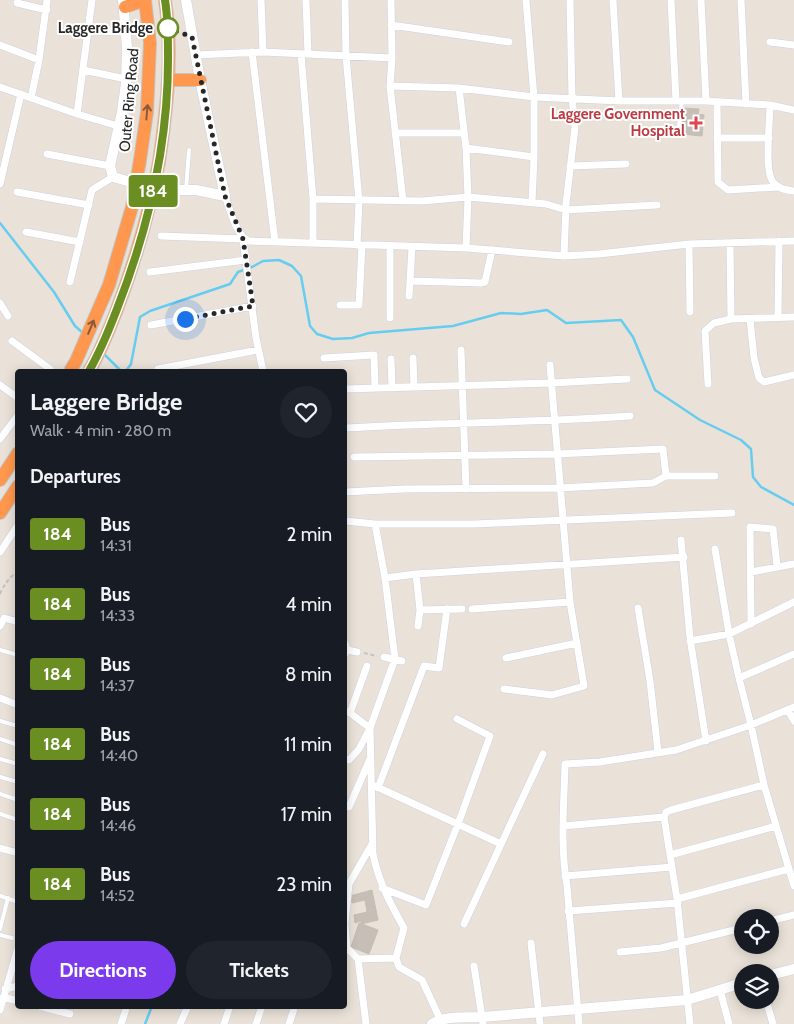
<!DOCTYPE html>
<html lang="en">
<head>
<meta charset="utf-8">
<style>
	:root { --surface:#171b24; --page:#20242c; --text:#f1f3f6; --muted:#9ea1a6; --accent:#7c3aed }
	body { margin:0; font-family:Cabin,sans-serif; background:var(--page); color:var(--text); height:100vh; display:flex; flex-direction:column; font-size:19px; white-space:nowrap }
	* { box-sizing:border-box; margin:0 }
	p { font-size:16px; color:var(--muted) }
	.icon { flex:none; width:28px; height:28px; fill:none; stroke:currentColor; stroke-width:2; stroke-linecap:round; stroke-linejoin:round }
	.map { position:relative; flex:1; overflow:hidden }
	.drawer { position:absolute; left:15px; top:369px; width:332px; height:640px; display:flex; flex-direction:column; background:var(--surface); border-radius:5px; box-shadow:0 2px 12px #0003 }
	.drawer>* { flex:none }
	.badge { padding:0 10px; border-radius:4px; font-size:18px; line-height:32px }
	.buttons { position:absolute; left:734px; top:909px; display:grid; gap:10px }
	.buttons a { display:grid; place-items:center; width:45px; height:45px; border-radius:50%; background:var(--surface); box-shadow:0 2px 12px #0003; font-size:25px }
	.you { position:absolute; width:25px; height:25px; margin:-12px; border:4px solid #fff; border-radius:50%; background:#1a73e8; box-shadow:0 0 0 8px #1a73e833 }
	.map>.badge { position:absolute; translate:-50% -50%; box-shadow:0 0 0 2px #fff }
	h2 { padding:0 15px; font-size:19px; line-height:45px }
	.round { display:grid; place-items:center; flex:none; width:52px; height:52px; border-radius:26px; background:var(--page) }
	.summary { display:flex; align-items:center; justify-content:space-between; height:85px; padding:0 15px }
	h1 { font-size:24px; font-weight:700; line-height:38px }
	.action { display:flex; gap:10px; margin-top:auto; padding:10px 15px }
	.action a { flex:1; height:58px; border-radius:30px; background:var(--accent); color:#fff; font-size:20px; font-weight:700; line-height:58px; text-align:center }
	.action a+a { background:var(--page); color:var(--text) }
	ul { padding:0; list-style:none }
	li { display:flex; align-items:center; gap:15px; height:70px; padding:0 15px }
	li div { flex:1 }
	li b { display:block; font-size:19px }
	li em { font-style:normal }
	li .badge { min-width:55px; font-weight:700; text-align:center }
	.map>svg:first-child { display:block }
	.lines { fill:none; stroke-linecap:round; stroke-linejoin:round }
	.stream { stroke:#67cdf0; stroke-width:2.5 }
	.building { fill:#c5bfb8; stroke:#c5beb2 }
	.lane-casing { stroke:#cdd1e1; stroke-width:5 }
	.street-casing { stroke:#cdd1e1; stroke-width:8 }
	.secondary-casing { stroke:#cdd1e1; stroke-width:11 }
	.highway-casing { stroke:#c3c3c3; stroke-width:14 }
	.path { stroke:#c3c3c3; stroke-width:2; stroke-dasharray:4 2.5; stroke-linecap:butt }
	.lane { stroke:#fff; stroke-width:4 }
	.street { stroke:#fff; stroke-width:7 }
	.secondary { stroke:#fff; stroke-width:10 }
	.highway { stroke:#ff984e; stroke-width:12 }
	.highway-bridge-casing { stroke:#c3c3c3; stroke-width:14; stroke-linecap:butt }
	.highway-bridge { stroke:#ff984e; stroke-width:12 }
	.oneway { stroke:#885a39 }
	.line-casing { stroke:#fff; stroke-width:11 }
	.line { stroke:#6b8e23; stroke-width:8 }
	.walk { stroke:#272727; stroke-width:5; stroke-dasharray:0 9 }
	.stop-dot { fill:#fff; stroke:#6b8e23; stroke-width:2.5 }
	.health-dot { fill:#e0444e; stroke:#fff; stroke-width:2 }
	.labels { text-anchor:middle; stroke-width:4; stroke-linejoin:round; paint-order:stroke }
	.stop-label { font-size:15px; font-weight:bold; fill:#272727; stroke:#fff; text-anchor:end }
	.street-label { font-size:15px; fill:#272727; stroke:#fff }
	.health-label { font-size:15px; font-weight:bold; fill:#be3a42; stroke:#fff; text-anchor:end }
</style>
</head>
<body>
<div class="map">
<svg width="794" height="1024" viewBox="0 0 794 1024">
	<rect width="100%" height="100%" fill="#eae2d8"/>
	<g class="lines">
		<!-- stream -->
		<path class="stream" d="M0,223L54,292L75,326L83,333
			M103,353L121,371
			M126,371L131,364L140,317L150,311L230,284L238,272L252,267L263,261L279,260L292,266L301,276L310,326L317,334L333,339L352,338L369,333L453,326L501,313L521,314L547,310L566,323L621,320L633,337L655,390L700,420L741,440L751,449L753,477L761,487L794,505
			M145,1024L152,1006"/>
	</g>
	<!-- building -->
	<path class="building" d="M683,108L699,109L698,114L704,115L702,136L681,134Z
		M372,890L378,920L361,924V921L355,923L354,915L367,912L365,900L352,903L350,896Z
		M359,923L378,930L369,954L351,947Z"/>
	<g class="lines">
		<!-- lane casing -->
		<g class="lane-casing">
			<path id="lane" d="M678,134L682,101
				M186,190L189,150
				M0,650L18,655
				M0,721L18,726
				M0,739L18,745
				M0,759L18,764
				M0,777L18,782
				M0,794L18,800
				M0,814L18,820
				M0,896L18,902
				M0,929L8,898
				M0,935L12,938"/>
		</g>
		<!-- street casing -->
		<g class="street-casing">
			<path id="street" d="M261,0L263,52
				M306,0L308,54
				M345,0L346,56L359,201L357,245
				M391,0L392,58
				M526,0L534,97V157L532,202
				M613,0L619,101
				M671,0L676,101
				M701,0L706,101
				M741,0L746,104
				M17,3L47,10
				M391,25L509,42
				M88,31L125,32
				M770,42L794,45
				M0,45L39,60L47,0
				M252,52L275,242
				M301,54L313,199V243
				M196,55L263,52L392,58L390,86L403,201
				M83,70L126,79
				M390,86L459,88L534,97L619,101H706L770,105L794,110
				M0,87L77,114L118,126
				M459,88L466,148L468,197L466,248
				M31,98L39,60
				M717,102L718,182L728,190L778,187
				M770,105C770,121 764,171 773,182C778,189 787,190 794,191
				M77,114L92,0
				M395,133H464
				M717,138H769
				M466,148L534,157
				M47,154L110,166
				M570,166L626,164
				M0,184L21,94
				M17,192L89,205
				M225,196C230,209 236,236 249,241L466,248L564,256L599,254L689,244L794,241
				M313,199L422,201L468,197L546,204L566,210L657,205
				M26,232L80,242
				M161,236L243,239L256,338L263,371
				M730,243L731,319L794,317
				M689,244L690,312
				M412,247L410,281L481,283L485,282L492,250
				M564,256L566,204L575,127L572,98L570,0
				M150,272L246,260
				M70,282L92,190L113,177
				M409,296L410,281
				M0,303L8,316
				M340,305H359L362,245
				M778,317L779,241
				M390,318V246
				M750,319L754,358L759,378L764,382L794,375
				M151,325L253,306
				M12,341L50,369L49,371
				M461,350L466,489
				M324,358L374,355L375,388
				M413,358L414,387
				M391,359L392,388
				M158,369L258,350
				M708,384L705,331L714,323L731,319
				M0,385L18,398
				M345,389L551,383L627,379
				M345,428C440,422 535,423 630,416
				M0,439L18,415
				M666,476H715
				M345,492L404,489L559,488L653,483L666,476L663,449L557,454L354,457
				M345,521L375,524H474L732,513
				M375,524L385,578L416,574L420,610L462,609
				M681,540L690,638L706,741
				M715,549L729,634L739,678L751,725L764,785L794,886
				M0,552L18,525
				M751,572L794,564
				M416,574L684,557
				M638,608L650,681L658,752
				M472,609L570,602
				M751,624L750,527L773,529L777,566
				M0,626L4,618L18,622
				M418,626L420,610
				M690,641L729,634L794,602
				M345,643L347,650L345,654
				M347,650L357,652
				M384,657L402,661
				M506,658L577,643
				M739,678L794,654
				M504,689L552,695L584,686L570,602L550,365
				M0,698L18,705
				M788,710L794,721
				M345,711L350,713L370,728L373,854C379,883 390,903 404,928L396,958L399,967L422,980L440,1019V1024
				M350,713L367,666
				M345,759L349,760L359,749L370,728L395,659L385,578
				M375,786L501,844
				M378,788L424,666L439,668L447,609
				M345,806L349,807L370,759
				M563,826L664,817
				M0,848L18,853
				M670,855L776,826
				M565,876L672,867
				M382,888L426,905L458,824L490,736L457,719
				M677,899L789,869
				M568,911L678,903
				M770,921L794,915
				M464,924L543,754
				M531,943L540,1024
				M620,952L661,948L742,928
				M358,959L396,958
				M474,966L483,1024
				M5,989L18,986
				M720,990L729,1024
				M3,997L18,1001
				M766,1000L773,1024
				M39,1006L70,1014
				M0,1010L18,948
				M121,1024L127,1006
				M180,1024L188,1006
				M224,1024L230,1006
				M256,1024L262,1006
				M289,1024L295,1006
				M366,1024L358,959L347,948L345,924L349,884L372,844
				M579,1024L567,886C560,846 564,805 565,764L600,762L676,750L751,725L794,707
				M690,1024L677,899L664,817L666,812L671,810L764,785"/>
		</g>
		<!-- secondary casing -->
		<g class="secondary-casing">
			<path id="secondary" d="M123,0L127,47L126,83L122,112L110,166L113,177L160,190H196L225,196L200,80L186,0
				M770,975L794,969
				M432,1024C446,1015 466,1018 482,1017L687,1000L742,983"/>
		</g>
		<!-- highway casing -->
		<g class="highway-casing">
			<path id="highway" d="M125,7L145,0
				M168,80H200
				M140,160L147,112L150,43L145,0
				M159,162C167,108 173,54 165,0
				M0,480L18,453
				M0,513L18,486"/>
		</g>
		<!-- path -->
		<path class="path" d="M0,594C4,585 9,577 18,572
			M364,653L377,656"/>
		<!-- lane -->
		<use href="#lane" class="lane"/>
		<!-- street -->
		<use href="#street" class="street"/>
		<!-- secondary -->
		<use href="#secondary" class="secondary"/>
		<!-- highway -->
		<use href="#highway" class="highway"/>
		<!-- highway-bridge casing -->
		<g class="highway-bridge-casing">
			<path id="highway-bridge" d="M70,371L76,361L109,285L132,207L140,160
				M89,371C100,353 108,332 116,312C135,262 149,214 159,162"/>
		</g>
		<!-- highway-bridge -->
		<use href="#highway-bridge" class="highway-bridge"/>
	</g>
	<!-- one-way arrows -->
	<defs><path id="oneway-shaft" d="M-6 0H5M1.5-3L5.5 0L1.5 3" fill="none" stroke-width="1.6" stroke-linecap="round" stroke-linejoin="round" transform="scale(1.25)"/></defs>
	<g class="oneway">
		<use href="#oneway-shaft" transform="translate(147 112) rotate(-85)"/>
		<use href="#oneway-shaft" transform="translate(91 327) rotate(-67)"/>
	</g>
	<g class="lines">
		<!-- line casing -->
		<g class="line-casing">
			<path id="line" d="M89,371C100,352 109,330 117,309C149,227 169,141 168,53C168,35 168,18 165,0"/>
		</g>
		<!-- line -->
		<use href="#line" class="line"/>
		<!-- walk -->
		<path class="walk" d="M168,28L192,37L225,196L243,239L253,306L185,319"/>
	</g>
	<!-- markers -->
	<circle class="stop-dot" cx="168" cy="28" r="10"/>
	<path class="health-dot" d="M693.5 115.5h5v5h5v5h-5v5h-5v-5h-5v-5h5z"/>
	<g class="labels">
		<!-- stop labels -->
		<g class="stop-label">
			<text x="153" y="33">Laggere Bridge</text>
		</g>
		<!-- street labels -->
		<g class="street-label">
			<text transform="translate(129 100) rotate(-85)" y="5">Outer Ring Road</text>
		</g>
		<!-- health labels -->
		<g class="health-label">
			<text x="685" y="119">Laggere Government<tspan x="685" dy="17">Hospital</tspan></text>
		</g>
	</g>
</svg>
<div class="buttons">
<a><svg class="icon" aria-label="locate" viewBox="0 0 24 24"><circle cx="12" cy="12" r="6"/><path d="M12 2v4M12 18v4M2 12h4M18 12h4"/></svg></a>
<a><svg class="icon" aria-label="layers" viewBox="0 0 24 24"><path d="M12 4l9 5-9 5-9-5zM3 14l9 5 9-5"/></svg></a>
</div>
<div class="you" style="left:185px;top:319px"></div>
<b class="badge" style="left:153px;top:191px;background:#6b8e23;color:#fff">184</b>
<section class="drawer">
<div class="summary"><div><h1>Laggere Bridge</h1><p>Walk · 4 min · 280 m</p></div><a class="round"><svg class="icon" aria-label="heart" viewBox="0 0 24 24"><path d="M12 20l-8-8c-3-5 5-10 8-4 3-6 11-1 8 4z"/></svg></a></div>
<h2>Departures</h2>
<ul>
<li><span class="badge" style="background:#6b8e23;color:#fff">184</span><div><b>Bus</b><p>14:31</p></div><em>2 min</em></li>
<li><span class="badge" style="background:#6b8e23;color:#fff">184</span><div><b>Bus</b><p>14:33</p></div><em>4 min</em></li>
<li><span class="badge" style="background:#6b8e23;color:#fff">184</span><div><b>Bus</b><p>14:37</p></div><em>8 min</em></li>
<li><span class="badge" style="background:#6b8e23;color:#fff">184</span><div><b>Bus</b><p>14:40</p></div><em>11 min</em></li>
<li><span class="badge" style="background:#6b8e23;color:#fff">184</span><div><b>Bus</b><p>14:46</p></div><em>17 min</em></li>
<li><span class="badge" style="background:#6b8e23;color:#fff">184</span><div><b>Bus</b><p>14:52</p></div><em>23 min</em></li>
</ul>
<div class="action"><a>Directions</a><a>Tickets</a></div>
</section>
</div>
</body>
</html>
